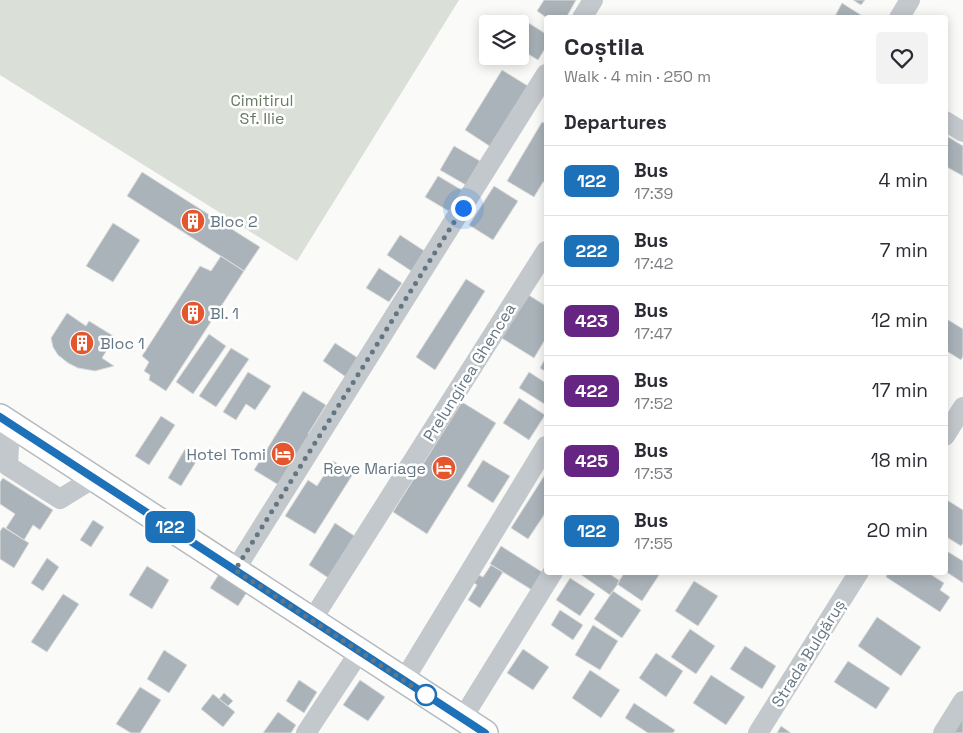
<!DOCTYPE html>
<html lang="en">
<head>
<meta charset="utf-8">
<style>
	:root { --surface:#fff; --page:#f2f2f3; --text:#2b2b33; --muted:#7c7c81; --line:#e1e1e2 }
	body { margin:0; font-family:"Space Grotesk",sans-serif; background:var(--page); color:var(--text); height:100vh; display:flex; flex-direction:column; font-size:19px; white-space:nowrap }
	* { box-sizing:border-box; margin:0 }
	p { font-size:16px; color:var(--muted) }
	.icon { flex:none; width:28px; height:28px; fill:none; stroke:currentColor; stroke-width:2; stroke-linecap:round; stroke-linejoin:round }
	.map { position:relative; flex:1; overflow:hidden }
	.sheet { position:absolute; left:544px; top:15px; width:404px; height:560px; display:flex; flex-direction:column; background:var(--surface); border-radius:5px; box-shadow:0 2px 12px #0003 }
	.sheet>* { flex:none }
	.badge { padding:0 10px; border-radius:8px; font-size:18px; line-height:32px }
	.controls { position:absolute; left:479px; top:15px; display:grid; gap:10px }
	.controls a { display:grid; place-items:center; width:50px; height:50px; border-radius:5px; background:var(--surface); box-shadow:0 2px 12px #0003; font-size:25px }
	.you { position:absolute; width:25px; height:25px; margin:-12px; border:4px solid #fff; border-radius:50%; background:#1a73e8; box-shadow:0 0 0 8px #1a73e833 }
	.map>.badge { position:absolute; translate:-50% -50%; box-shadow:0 0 0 2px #fff }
	h2 { padding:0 20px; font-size:19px; line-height:45px }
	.round { display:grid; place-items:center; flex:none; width:52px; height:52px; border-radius:5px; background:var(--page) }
	.summary { display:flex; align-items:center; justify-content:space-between; height:85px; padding:0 20px }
	h1 { font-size:24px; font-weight:700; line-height:38px }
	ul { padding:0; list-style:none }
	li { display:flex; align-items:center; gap:15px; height:70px; padding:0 20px; border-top:1px solid var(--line) }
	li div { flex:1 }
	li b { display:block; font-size:19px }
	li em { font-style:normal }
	li .badge { min-width:55px; font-weight:700; text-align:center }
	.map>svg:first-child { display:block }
	.green { fill:#dadfd7 }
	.building { fill:#aab3b9; stroke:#dcdcda }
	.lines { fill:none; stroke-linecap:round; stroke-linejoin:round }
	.major-casing { stroke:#b5babe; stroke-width:28 }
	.minor { stroke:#c3c8cc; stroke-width:20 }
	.major { stroke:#fff; stroke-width:25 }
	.line-casing { stroke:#fff; stroke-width:11 }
	.line { stroke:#1d71b8; stroke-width:8 }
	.walk { stroke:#657683; stroke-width:5; stroke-dasharray:0 9 }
	.stop-dot { fill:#fff; stroke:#1d71b8; stroke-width:2.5 }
	.labels { text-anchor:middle; stroke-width:5; stroke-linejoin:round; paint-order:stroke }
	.park-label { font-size:16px; fill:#687a64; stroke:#fff }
	.poi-label { font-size:16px; fill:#657683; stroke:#fff; text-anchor:start }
	.street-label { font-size:16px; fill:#657683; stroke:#fff }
</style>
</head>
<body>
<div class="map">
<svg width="963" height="733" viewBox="0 0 963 733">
	<rect width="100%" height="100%" fill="#fafaf8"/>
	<!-- green -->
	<path class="green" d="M0,0H459L297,261L0,75Z"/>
	<!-- building -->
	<path class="building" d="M544,0H576L566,18H547L537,11Z
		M853,0H865L861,5Z
		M842,3L864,17V18H834Z
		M527,22L546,34V47L538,60L520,49V33Z
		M502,70L528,86L491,147L465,130Z
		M542,122L546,124V182H543L534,197L507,181Z
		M945,135L963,146V176L945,166Z
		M454,146L480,161L466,185L440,170Z
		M142,172L260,247L244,271L127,196Z
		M438,176L465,192L452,213L425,197Z
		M494,186L518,201L493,240L469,225Z
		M113,223L140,240L113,282L86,266Z
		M400,235L429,254L416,274L387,255Z
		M221,256L244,271L166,391L149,380L150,375L144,371L149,362L142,356L200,266L211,271Z
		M379,268L402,283L389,302L366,288Z
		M466,279L485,291L435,370L416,357Z
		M527,294L546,306V338L534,358L500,337Z
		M67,313L86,326L89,321L115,337L102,358L114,366L95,371L78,368L68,363L58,355L53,347L51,338Z
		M945,318L963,329V356L961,360L945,350Z
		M209,334L226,346L193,394L176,382Z
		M335,343L358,358L346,377L323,361Z
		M231,348L249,359L216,407L199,396Z
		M546,357V372L540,368Z
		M248,372L271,386L255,410L246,404L236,420L223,412Z
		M529,372L546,383V405L519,388Z
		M303,391L326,405L308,434L313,437L282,487L254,470Z
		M519,398L545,415L529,440L503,423Z
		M462,402L496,423L427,534L393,512Z
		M161,416L175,425L149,465L135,456Z
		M185,449L199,457L181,486L168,478Z
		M483,460L510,476L493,503L467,486Z
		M333,461L353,474L315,534L285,516L308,480L317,486Z
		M546,473V512L528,539L511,528Z
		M3,478L53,510L40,530L33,525L24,540L6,528L15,514L0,504V482Z
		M947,500L963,510V543L961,546L945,536V502Z
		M93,520L104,527L91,547L80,540Z
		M335,523L356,537L330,579L309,565Z
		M3,527L29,543L14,568L0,559V531Z
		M501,546L542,572L532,590L490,564Z
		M945,550L963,561V583L945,571Z
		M47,558L59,567L43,591L31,583Z
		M491,565L503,572L480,608L468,600L477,585L474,583L479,575L483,577Z
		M147,566L169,580L152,609L129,595Z
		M577,572H607L620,581L610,595Z
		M625,572H661L642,601L617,584Z
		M888,572H927L944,583L940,590L950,597L940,612L886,577Z
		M219,574L247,592L238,606L210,588Z
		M570,578L595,594L580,616L556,600Z
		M694,581L718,596L698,626L675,611Z
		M613,591L641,610L622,638L594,619Z
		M63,594L79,604L47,652L31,642Z
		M560,610L583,625L573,640L551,625Z
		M877,617L921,647L901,676L858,646Z
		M593,625L618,641L600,670L575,655Z
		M690,629L715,646L696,674L671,657Z
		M745,646L776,666L762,689L730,669Z
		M523,649L549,667L533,690L507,673Z
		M164,650L187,665L169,693L147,679Z
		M656,653L683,671L666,697L639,678Z
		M848,661L890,688L876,709L834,682Z
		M590,670L620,690L601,718L572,698Z
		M711,675L745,697L726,725L693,703Z
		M299,680L317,692L304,713L286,701Z
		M360,680L385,697L368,721L343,705Z
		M140,687L161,700L140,733H131L116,724Z
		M224,693L233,701L228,706L219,699Z
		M213,694L235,712L223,727L201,709Z
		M634,703L675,730L673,733H648L625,718Z
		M278,712L296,725L291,733H263Z
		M963,715V733H951Z
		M781,726L791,733H777Z"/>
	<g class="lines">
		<!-- major casing -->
		<g class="major-casing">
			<path id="major" d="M0,417L485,733"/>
		</g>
		<!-- minor -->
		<path class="minor" d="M582,18L593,0
			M899,18L910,0
			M945,121L963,132
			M10,423L8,466L60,499L94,478
			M945,436L963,407
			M235,570L546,74
			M312,620L546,251
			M404,680L546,446
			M462,719L553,572
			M306,733L360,651
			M758,733L859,572
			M943,733L963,701"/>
		<!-- major -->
		<use href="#major" class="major"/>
	</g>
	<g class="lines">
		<!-- line casing -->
		<g class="line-casing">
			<path id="line" d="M0,417L485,733"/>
		</g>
		<!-- line -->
		<use href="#line" class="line"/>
		<!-- walk -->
		<path class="walk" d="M426,695L235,570L463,208"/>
	</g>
	<!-- icons -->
	<defs>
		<g id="building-disc" transform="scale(1.25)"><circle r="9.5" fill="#e4572e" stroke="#fff"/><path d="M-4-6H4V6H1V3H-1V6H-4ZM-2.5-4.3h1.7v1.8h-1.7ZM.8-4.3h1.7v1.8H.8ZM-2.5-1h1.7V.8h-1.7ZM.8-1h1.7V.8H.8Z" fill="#fff"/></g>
		<g id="hotel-disc" transform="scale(1.25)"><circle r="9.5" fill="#e4572e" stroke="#fff"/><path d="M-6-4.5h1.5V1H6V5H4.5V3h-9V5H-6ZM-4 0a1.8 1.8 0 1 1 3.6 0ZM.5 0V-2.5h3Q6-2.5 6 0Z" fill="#fff"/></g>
	</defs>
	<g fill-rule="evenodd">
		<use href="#building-disc" x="193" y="221"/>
		<use href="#building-disc" x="193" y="313"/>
		<use href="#building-disc" x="82" y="343"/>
		<use href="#hotel-disc" x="283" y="454"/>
		<use href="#hotel-disc" x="444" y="468"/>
	</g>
	<!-- markers -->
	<circle class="stop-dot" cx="426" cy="695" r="10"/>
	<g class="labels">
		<!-- park labels -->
		<g class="park-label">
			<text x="262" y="106">Cimitirul<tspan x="262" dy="18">Sf. Ilie</tspan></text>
		</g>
		<!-- poi labels -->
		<g class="poi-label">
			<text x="210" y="227">Bloc 2</text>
			<text x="210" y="319">Bl. 1</text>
			<text x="100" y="349">Bloc 1</text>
			<text x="266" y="460" text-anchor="end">Hotel Tomi</text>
			<text x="426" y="474" text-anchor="end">Reve Mariage</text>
		</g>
		<!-- street labels -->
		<g class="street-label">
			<text transform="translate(469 372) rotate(-58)" y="6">Prelungirea Ghencea</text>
			<text transform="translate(808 653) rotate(-58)" y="6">Strada Bulgăruș</text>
		</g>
	</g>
</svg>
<div class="controls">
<a><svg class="icon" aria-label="layers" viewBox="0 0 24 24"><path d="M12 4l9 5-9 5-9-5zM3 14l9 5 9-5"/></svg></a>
</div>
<div class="you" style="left:463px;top:208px"></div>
<b class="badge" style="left:170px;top:527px;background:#1d71b8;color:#fff">122</b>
<section class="sheet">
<div class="summary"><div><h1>Coștila</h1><p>Walk · 4 min · 250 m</p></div><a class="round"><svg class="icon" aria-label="heart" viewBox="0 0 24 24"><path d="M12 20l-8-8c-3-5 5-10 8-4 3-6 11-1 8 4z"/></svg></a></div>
<h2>Departures</h2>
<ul>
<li><span class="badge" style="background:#1d71b8;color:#fff">122</span><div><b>Bus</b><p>17:39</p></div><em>4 min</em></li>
<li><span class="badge" style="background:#1d71b8;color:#fff">222</span><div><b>Bus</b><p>17:42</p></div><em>7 min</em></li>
<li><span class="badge" style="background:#662483;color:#fff">423</span><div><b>Bus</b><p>17:47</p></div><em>12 min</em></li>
<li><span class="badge" style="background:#662483;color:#fff">422</span><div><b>Bus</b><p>17:52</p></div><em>17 min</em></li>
<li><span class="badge" style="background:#662483;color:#fff">425</span><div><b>Bus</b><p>17:53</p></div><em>18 min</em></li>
<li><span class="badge" style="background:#1d71b8;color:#fff">122</span><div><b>Bus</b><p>17:55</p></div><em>20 min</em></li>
</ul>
</section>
</div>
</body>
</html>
